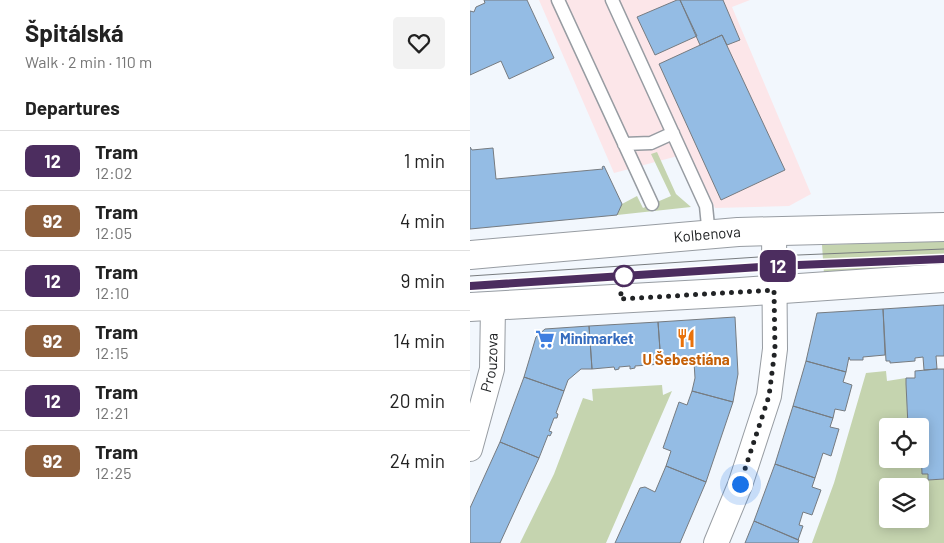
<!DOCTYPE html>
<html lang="en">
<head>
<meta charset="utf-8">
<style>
	:root { --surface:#fff; --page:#f2f2f2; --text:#222; --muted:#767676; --line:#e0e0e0 }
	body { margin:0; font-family:Barlow,sans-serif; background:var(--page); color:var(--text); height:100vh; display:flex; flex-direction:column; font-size:19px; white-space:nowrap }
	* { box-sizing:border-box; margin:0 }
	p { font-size:16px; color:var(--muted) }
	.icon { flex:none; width:28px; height:28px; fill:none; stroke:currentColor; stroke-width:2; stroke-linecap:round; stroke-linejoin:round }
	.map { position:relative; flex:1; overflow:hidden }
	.panel { display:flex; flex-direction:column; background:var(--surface); width:470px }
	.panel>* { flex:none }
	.badge { padding:0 10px; border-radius:8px; font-size:18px; line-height:32px }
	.tools { position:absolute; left:409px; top:418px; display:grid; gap:10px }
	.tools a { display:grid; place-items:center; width:50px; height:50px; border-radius:5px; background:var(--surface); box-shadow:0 2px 12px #0003; font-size:25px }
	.you { position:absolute; width:25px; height:25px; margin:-12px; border:4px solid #fff; border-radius:50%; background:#1a73e8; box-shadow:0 0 0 8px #1a73e833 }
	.map>.badge { position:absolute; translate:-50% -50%; box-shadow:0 0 0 2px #fff }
	h2 { padding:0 25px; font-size:19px; line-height:45px }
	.round { display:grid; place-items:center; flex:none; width:52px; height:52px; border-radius:5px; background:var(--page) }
	.head { display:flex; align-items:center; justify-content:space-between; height:85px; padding:0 25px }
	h1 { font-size:24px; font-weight:700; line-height:38px }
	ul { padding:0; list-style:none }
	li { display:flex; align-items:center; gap:15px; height:60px; padding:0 25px; border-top:1px solid var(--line) }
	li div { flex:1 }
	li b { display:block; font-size:19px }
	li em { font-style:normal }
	li .badge { min-width:55px; font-weight:700; text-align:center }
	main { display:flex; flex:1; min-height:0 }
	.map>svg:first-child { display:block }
	.industrial { fill:#fce6e9 }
	.green { fill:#c5d4af; fill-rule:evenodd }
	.building { fill:#94bce4; stroke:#767b80 }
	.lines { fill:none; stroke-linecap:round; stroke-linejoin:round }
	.service-casing { stroke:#979ca2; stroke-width:15 }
	.minor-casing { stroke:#979ca2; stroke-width:26 }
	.secondary-casing { stroke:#979ca2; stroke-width:30 }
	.service { stroke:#fff; stroke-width:12 }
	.minor { stroke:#fff; stroke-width:24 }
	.secondary { stroke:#fff; stroke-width:28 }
	.tram { stroke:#787c7f; stroke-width:1 }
	.line-casing { stroke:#fff; stroke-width:11 }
	.line { stroke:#4c2d5f; stroke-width:8 }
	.walk { stroke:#212325; stroke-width:5; stroke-dasharray:0 9 }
	.stop-dot { fill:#fff; stroke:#4c2d5f; stroke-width:2.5 }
	.labels { text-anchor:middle; stroke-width:4; stroke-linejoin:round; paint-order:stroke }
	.street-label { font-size:15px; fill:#212325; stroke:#fff }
	.shop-label { font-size:15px; font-weight:bold; fill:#366cbe; stroke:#fff; text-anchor:start }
	.food-label { font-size:15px; font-weight:bold; fill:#c56008; stroke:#fff }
</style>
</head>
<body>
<main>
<section class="panel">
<div class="head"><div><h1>Špitálská</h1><p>Walk · 2 min · 110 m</p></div><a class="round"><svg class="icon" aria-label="heart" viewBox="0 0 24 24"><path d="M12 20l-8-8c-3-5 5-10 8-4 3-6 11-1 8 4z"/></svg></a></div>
<h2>Departures</h2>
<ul>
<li><span class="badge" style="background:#4c2d5f;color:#fff">12</span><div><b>Tram</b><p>12:02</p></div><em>1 min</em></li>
<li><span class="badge" style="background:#8b5e3c;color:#fff">92</span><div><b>Tram</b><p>12:05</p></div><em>4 min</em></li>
<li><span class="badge" style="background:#4c2d5f;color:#fff">12</span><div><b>Tram</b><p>12:10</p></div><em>9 min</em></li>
<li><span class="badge" style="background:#8b5e3c;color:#fff">92</span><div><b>Tram</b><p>12:15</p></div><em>14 min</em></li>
<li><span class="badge" style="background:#4c2d5f;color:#fff">12</span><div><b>Tram</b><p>12:21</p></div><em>20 min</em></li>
<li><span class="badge" style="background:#8b5e3c;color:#fff">92</span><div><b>Tram</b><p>12:25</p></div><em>24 min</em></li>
</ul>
</section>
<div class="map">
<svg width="474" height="543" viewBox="0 0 474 543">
	<rect width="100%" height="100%" fill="#f2f7fd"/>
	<!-- industrial -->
	<path class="industrial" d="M69,0H280L262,7L341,194L319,206L245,208L219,153L144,173Z"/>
	<!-- green -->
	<path class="green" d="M187,152L206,194L221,207L147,215L152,204L167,196L173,208L201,196L181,154Z
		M474,241V267L354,274L352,245Z
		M416,371L417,381L436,378L438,419H432L433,426H418V459H450V452L452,474H458L459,480L474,479V543H342L364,483L396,373ZM418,486H450V519H418Z
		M192,385L193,395L202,391L136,543H50L84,474L113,398L123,401L122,389Z"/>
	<!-- building -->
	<path class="building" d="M14,0H57L84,58L39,79L31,61L0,75V11L4,12L6,7L15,3Z
		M207,0H210L227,36L185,55L167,17Z
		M210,0H253L270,40L257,45L252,35L230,45Z
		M252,35L315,170L251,200L189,64Z
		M0,147L2,150L23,148L26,179L133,169L132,167L134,166L152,204L147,215L0,229Z
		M474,305V356H466L467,369L454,370L453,357L445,358V361L420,363V361H416L413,309Z
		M413,309L415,355L393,357V360H380L379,357L376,372L336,361L347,313Z
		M265,317L268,374L263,402L222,391L225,378L224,362L191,364L188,322Z
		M188,322L191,364L165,366V368L160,369V366L149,367V369L145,370L144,367L122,369L119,326Z
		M119,326L122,369H111L98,380L94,391L54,377L66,337L75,329Z
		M336,361L376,372L373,382L382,385L375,411L365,409L363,418L323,406Z
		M467,369H474V479L458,480V474H452L450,426H438L436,384V378H445V371Z
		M54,377L94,391L86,413L88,414L87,418H84L79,431L82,432L80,436L78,435L69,458L30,442Z
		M222,391L263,402L236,482L196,466L201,451L193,448L209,402L217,405Z
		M323,406L363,418L360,427L369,429L361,456L353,453L345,478L305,464Z
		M30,442L69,458L30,543H0V508Z
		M305,464L345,478L342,487L351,490L342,515L333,512L329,525L333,526L328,540L284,521Z
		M196,466L236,482L210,543H145L170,488L175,487L185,492Z
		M284,521L329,540L328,543H275Z"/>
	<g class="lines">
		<!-- service casing -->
		<g class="service-casing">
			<path id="service" d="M88,0L182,204
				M142,0L236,206L239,236
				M154,144L181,143L203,133"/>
		</g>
		<!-- minor casing -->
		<g class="minor-casing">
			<g id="minor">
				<path id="s1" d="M0,449L22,369L23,306"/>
				<path d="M246,543L270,485L299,396L305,349L304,231"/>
			</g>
		</g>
		<!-- secondary casing -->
		<g class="secondary-casing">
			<g id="secondary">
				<path id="s2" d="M0,255L268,232L474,227"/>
				<path d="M0,307L270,292L474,278"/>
			</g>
		</g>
		<!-- service -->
		<use href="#service" class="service"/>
		<!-- minor -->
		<use href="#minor" class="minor"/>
		<!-- secondary -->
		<use href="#secondary" class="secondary"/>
		<!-- tram -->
		<path class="tram" d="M0,276L304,256L474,249
			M0,286L304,266L474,259"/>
	</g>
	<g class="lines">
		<!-- line casing -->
		<g class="line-casing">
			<path id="line" d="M0,286L304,266L474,259"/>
		</g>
		<!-- line -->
		<use href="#line" class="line"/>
		<!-- walk -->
		<path class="walk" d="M154,276L150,299L304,290L305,349L299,396L270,484"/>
	</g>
	<!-- icons -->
	<defs>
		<g id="restaurant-bare" transform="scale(1.5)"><path d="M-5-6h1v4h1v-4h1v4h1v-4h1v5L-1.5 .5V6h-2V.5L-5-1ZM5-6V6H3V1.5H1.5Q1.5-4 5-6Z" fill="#e8710a" stroke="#fff" stroke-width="2.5" paint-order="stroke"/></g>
		<g id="supermarket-bare" transform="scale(1.5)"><path d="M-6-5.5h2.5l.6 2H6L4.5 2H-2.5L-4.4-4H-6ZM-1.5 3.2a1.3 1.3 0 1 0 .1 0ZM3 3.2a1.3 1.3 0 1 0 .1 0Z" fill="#3f7fe0" stroke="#fff" stroke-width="2.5" paint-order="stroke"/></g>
	</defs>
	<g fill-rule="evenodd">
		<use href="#restaurant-bare" x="216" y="338"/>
		<use href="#supermarket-bare" x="75" y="339"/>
	</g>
	<!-- markers -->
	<circle class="stop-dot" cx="154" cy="276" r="10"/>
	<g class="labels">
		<!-- street labels -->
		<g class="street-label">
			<text dy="5" stroke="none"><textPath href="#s2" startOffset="238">Kolbenova</textPath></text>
			<text dy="5" stroke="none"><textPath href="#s1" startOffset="89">Prouzova</textPath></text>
		</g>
		<!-- shop labels -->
		<g class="shop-label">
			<text x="90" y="344">Minimarket</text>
		</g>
		<!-- food labels -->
		<g class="food-label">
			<text x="216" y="365">U Šebestiána</text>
		</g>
	</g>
</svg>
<div class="tools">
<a><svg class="icon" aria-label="locate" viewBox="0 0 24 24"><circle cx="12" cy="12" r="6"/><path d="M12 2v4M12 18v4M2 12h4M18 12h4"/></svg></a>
<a><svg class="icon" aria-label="layers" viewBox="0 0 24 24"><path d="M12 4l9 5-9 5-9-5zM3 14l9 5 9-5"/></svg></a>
</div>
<div class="you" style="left:270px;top:484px"></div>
<b class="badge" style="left:308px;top:266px;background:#4c2d5f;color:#fff">12</b>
</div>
</main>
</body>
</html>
